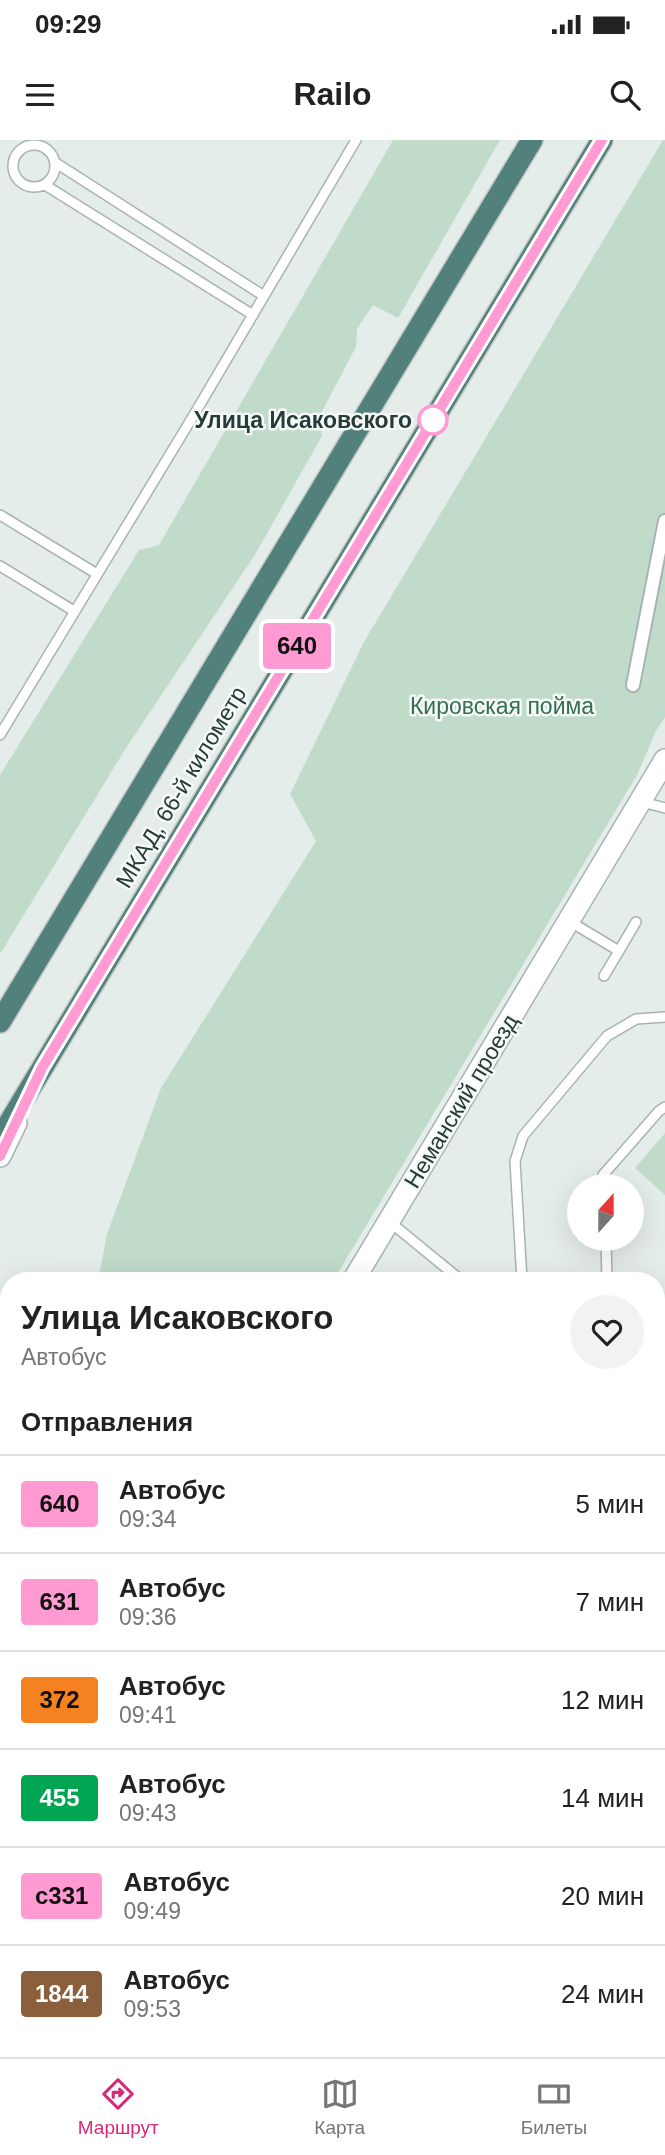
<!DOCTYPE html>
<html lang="ru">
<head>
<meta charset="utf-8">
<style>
	:root { --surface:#fff; --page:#f2f2f2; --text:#222; --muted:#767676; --line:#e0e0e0; --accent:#db2777 }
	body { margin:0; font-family:Helvetica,sans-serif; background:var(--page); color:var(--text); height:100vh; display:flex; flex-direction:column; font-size:26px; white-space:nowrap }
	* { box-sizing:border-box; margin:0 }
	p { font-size:23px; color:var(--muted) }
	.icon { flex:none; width:38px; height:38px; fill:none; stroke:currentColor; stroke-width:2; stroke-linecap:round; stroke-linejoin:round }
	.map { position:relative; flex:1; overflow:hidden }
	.panel { position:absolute; left:0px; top:1132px; width:665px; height:786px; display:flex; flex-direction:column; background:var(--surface); border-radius:28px 28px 0 0; box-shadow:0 7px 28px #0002 }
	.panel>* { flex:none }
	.badge { padding:0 14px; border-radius:5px; font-size:24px; line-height:46px }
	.needle { width:46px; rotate:21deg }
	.controls { position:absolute; left:567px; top:1034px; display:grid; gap:14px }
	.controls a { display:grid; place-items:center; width:77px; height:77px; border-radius:50%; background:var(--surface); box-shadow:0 7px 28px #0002; font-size:35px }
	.map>.badge { position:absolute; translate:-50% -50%; box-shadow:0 0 0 4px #fff }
	h2 { padding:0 21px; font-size:26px; line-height:63px }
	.round { display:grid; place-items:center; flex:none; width:74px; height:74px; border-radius:37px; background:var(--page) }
	.head { display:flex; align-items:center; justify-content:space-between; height:119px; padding:0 21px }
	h1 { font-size:33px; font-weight:700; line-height:52px }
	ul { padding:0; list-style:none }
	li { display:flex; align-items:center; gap:21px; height:98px; padding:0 21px; border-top:2px solid var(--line) }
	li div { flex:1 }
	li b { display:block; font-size:26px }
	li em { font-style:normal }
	li .badge { min-width:77px; font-weight:700; text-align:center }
	.status { display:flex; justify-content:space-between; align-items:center; height:49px; padding:0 35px; background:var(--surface); direction:ltr }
	.status svg { height:19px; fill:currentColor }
	header { display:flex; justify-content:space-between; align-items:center; height:91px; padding:0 21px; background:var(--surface); font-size:32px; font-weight:700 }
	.dock { display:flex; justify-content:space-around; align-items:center; height:98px; border-top:2px solid var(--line); background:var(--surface); font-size:19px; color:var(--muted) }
	.dock a { display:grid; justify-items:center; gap:4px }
	.dock .active { color:var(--accent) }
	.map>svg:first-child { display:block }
	.green { fill:#c1dbca }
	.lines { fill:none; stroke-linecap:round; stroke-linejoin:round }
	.service-casing { stroke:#a8b4b1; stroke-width:12 }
	.pedestrian-casing { stroke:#a8b4b1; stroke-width:16 }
	.minor-casing { stroke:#a8b4b1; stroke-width:21 }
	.tertiary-casing { stroke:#a8b4b1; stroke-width:24 }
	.secondary-casing { stroke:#a2b4af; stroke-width:24 }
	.trunk-casing { stroke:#c2c8c8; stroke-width:24 }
	.service { stroke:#fff; stroke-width:9 }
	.pedestrian { stroke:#fff; stroke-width:12 }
	.minor { stroke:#fff; stroke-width:18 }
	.tertiary { stroke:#fff; stroke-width:21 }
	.secondary { stroke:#fff; stroke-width:21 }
	.trunk { stroke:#52817b; stroke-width:21 }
	.line-casing { stroke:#fff; stroke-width:16 }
	.line { stroke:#ff9ad2; stroke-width:10 }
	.stop-dot { fill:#fff; stroke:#ff9ad2; stroke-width:3.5 }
	.labels { text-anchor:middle; stroke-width:5; stroke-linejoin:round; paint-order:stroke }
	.stop-label { font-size:23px; font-weight:bold; fill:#263c39; stroke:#f5f9f8; text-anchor:end }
	.park-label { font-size:23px; fill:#356f51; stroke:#f5f9f8 }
	.street-label { font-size:23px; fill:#263c39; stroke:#f5f9f8 }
</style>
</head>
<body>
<div class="status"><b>09:29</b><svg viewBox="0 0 49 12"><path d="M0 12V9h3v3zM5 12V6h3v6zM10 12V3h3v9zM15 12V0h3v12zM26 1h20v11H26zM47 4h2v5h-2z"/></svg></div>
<header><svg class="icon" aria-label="menu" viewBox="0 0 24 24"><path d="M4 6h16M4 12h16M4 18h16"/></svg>Railo<svg class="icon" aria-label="search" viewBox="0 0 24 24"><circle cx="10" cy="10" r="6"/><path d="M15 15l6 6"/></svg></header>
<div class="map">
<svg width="665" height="1917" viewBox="0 0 665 1917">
	<rect width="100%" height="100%" fill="#e5edea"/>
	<!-- green -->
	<path class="green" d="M393,0H500L398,178L373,165L357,189L356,207L319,277L322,296L256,413L126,608L0,814V635L139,410L159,405Z
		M663,0H665V577L656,591L637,635L333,1141H157L152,1138L150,1141H98L107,1094L161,948L316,701L290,654L364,502Z
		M665,993V1055L635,1028Z
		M662,1237L665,1240L664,1283L656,1277V1243Z
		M0,1565L9,1569V1686L0,1701Z
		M312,1909H454L462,1917H321Z"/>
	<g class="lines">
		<!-- service casing -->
		<g class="service-casing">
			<path id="service" d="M13 26a21 21 0 1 1 42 0a21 21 0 1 1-42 0Z
				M56,23L264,156
				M45,45L253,175
				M0,375L97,434
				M0,426L74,471
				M0,595L195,273L356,0
				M642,662L665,668
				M569,781L619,811L636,782
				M604,836L619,811
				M604,1046L603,1035L659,971L665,967
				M390,1082L462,1141
				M606,1099L607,1141
				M522,1141L515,1021L523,996L607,896L636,879L665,877
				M656,1307L665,1314
				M656,1400L665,1407
				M656,1742L665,1750
				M0,1861L9,1869
				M115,1909L124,1917
				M228,1909L236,1917
				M53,1911L60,1917
				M73,1917L80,1909
				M623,1917L628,1909"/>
		</g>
		<!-- pedestrian casing -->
		<g class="pedestrian-casing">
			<path id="pedestrian" d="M633,545L665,381"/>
		</g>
		<!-- minor casing -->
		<g class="minor-casing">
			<path id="minor" d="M295,1909L304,1917"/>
		</g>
		<!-- tertiary casing -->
		<g class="tertiary-casing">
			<path id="tertiary" d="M353,1141L665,620
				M0,1738L9,1723"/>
		</g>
		<!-- secondary casing -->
		<g class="secondary-casing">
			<path id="secondary" d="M0,1016L16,983
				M0,1342L9,1407
				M478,1909L486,1917"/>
		</g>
		<!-- trunk casing -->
		<g class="trunk-casing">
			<path id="trunk" d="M0,882L532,0
				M0,998L602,0"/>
		</g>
		<!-- service -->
		<use href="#service" class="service"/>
		<!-- pedestrian -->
		<use href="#pedestrian" class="pedestrian"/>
		<!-- minor -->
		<use href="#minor" class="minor"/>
		<!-- tertiary -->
		<use href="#tertiary" class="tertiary"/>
		<!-- secondary -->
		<use href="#secondary" class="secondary"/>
		<!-- trunk -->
		<use href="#trunk" class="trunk"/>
	</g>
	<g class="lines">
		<!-- line casing -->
		<g class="line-casing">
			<path id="line" d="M0,1016L42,928L602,0"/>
		</g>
		<!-- line -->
		<use href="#line" class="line"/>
	</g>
	<!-- markers -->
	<circle class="stop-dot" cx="433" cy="280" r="14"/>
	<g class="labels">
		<!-- stop labels -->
		<g class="stop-label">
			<text x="412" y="288">Улица Исаковского</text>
		</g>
		<!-- park labels -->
		<g class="park-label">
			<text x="502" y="574">Кировская пойма</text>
		</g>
		<!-- street labels -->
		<g class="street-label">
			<text transform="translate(181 647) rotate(-59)" y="8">МКАД, 66-й километр</text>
			<text transform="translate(461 961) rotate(-59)" y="8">Неманский проезд</text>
		</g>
	</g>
</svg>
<div class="controls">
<a><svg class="needle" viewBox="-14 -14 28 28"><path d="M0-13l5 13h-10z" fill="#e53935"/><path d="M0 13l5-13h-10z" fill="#767676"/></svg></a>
</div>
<b class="badge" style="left:297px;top:506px;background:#ff9ad2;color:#111">640</b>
<section class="panel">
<div class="head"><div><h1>Улица Исаковского</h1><p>Автобус</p></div><a class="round"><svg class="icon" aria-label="heart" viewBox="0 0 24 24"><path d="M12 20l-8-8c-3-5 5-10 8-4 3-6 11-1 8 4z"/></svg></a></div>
<h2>Отправления</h2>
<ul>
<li><span class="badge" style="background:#ff9ad2;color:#111">640</span><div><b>Автобус</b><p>09:34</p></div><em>5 мин</em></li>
<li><span class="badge" style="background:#ff9ad2;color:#111">631</span><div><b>Автобус</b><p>09:36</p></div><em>7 мин</em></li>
<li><span class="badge" style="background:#f58220;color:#111">372</span><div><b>Автобус</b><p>09:41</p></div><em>12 мин</em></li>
<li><span class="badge" style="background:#00a651;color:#fff">455</span><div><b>Автобус</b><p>09:43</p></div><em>14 мин</em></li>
<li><span class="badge" style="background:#ff9ad2;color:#111">с331</span><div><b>Автобус</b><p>09:49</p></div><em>20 мин</em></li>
<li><span class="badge" style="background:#8b5e3c;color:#fff">1844</span><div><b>Автобус</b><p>09:53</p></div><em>24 мин</em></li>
</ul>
</section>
</div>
<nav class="dock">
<a class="active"><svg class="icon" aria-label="directions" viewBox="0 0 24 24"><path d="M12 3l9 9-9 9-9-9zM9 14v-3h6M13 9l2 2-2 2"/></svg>Маршрут</a>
<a><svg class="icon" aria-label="map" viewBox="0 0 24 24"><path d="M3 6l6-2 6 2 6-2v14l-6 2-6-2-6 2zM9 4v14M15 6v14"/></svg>Карта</a>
<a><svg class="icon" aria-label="tickets" viewBox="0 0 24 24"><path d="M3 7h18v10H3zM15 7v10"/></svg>Билеты</a>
</nav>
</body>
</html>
